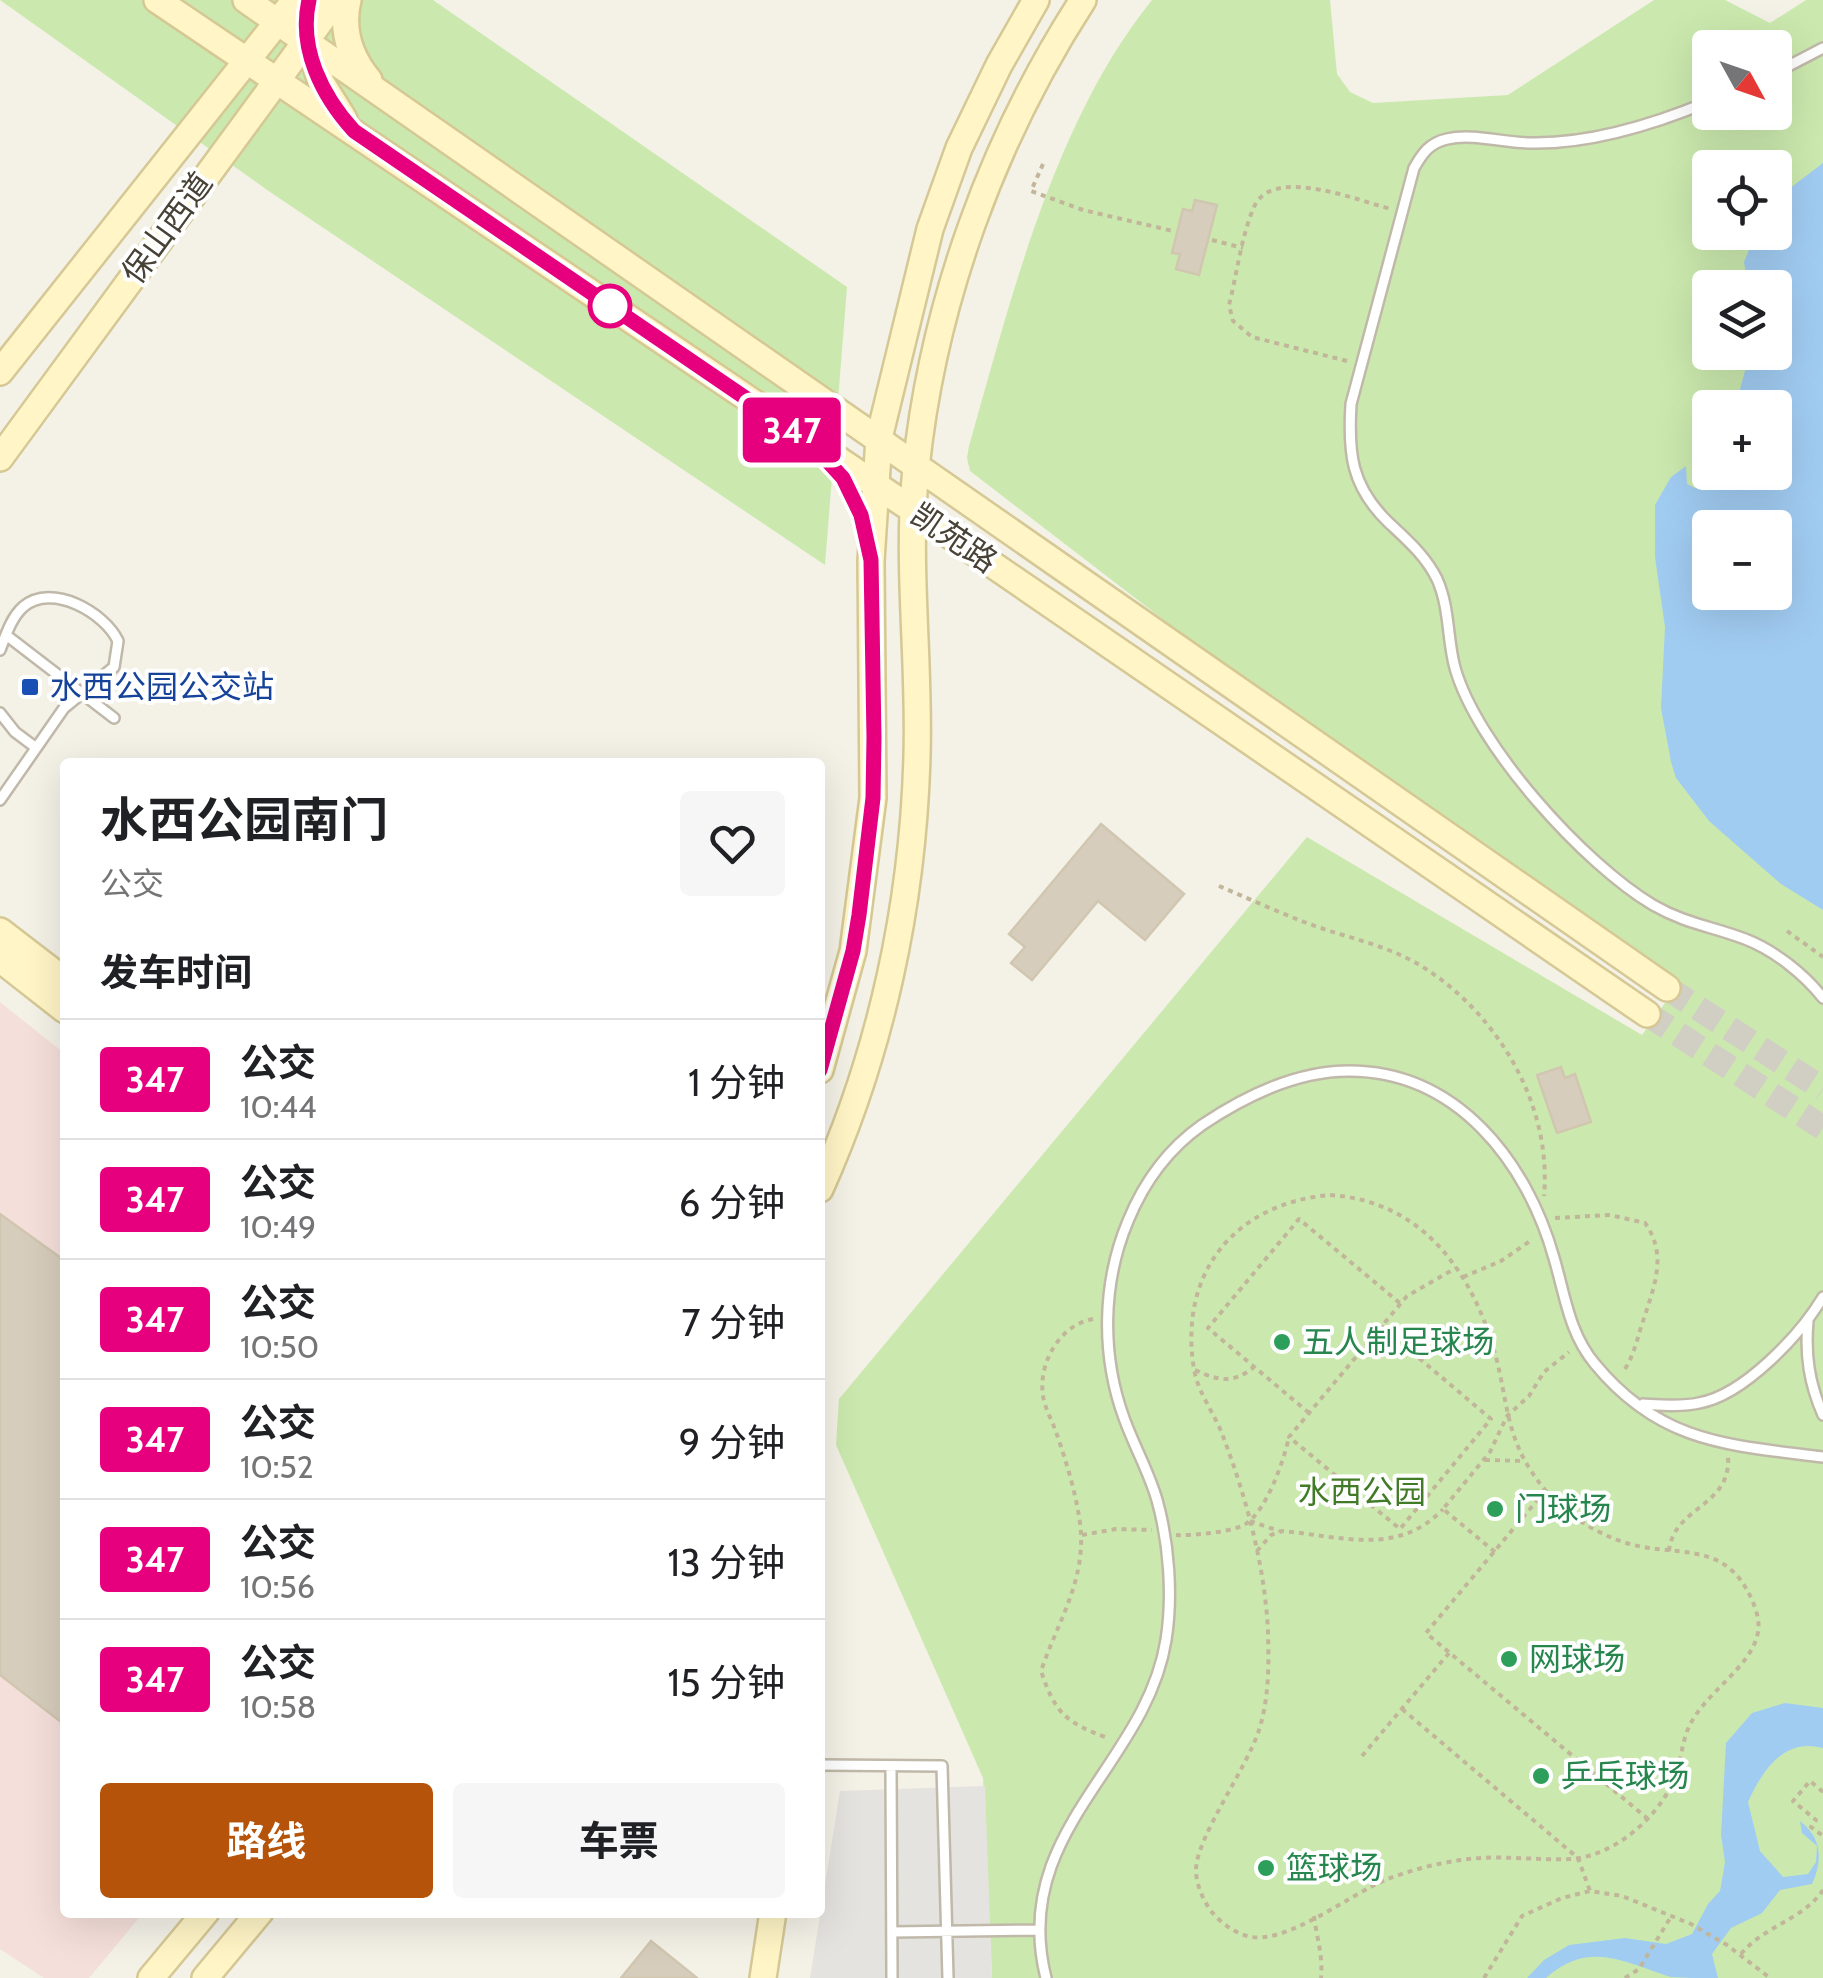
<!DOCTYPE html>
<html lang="zh">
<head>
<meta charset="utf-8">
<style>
	:root { --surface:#fff; --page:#f6f6f6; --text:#202124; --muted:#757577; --line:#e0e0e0; --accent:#b45309 }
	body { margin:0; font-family:Cabin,"Noto Sans SC",sans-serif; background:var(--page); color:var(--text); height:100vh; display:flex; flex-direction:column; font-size:38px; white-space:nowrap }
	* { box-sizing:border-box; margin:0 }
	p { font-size:32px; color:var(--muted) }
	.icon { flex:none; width:55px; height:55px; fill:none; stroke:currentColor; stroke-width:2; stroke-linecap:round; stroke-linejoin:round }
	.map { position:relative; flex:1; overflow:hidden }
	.details { position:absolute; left:60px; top:758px; width:765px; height:1160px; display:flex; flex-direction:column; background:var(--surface); border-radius:10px; box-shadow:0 10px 40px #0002 }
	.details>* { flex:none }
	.badge { padding:0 20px; border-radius:8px; font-size:35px; line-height:65px }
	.needle { width:65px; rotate:130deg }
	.controls { position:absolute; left:1692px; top:30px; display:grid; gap:20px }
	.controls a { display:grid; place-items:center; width:100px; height:100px; border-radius:10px; background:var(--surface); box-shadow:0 10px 40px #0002; font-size:50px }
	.map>.badge { position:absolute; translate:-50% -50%; box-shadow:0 0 0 5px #fff }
	h2 { padding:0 40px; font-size:38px; line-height:90px }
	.round { display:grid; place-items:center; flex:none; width:105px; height:105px; border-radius:10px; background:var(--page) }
	.overview { display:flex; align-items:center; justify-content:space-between; height:170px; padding:0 40px }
	h1 { font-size:48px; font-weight:700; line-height:75px }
	.primary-button { display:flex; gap:20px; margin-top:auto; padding:20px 40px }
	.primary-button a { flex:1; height:115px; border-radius:10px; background:var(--accent); color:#fff; font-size:40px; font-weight:700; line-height:115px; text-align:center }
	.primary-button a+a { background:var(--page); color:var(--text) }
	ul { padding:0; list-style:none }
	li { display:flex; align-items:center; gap:30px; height:120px; padding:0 40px; border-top:2px solid var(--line) }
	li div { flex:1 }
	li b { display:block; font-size:38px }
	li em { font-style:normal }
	li .badge { min-width:110px; font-weight:700; text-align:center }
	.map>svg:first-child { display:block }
	.medical { fill:#f5dfda }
	.green { fill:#cbe9ae; fill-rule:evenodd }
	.parking { fill:#e5e3df }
	.water { fill:#a1ccf2; fill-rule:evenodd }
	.building { fill:#d6cdbc; stroke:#d1c6af; stroke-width:2.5 }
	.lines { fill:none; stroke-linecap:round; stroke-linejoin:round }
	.secondary-tunnel { stroke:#d1cec4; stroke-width:25; stroke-dasharray:25 12; stroke-linecap:butt }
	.lane-casing { stroke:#c0b9a9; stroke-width:14 }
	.secondary-casing { stroke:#d5c895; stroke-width:30 }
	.path { stroke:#c2b69a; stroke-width:4; stroke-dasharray:5 5; stroke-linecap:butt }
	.lane { stroke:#fff; stroke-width:9 }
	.secondary { stroke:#fff5c6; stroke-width:25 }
	.line-casing { stroke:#fff; stroke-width:22 }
	.line { stroke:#e6007e; stroke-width:15 }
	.stop-dot { fill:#fff; stroke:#e6007e; stroke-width:5 }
	.transit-dot { fill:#1a4fb4; stroke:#fff; stroke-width:4 }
	.leisure-dot { fill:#2e9e5b; stroke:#fff; stroke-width:4 }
	.labels { text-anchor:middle; stroke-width:8; stroke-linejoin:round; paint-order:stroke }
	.street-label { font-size:32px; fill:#474136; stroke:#fff }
	.transit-label { font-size:32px; fill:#164399; stroke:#fff; text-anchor:start }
	.leisure-label { font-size:32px; fill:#27864d; stroke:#fff; text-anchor:start }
	.park-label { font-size:32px; fill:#427b27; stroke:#fff }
</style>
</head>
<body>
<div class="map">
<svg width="1823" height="1978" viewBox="0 0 1823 1978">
	<rect width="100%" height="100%" fill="#f4f1e7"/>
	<!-- medical -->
	<path class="medical" d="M0,1002L65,1054V1912L143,1913L89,1978H44L0,1949Z"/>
	<!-- green -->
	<path class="green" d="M0,0H433L847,287L825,565L270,192Z
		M1152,0H1330L1337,74L1350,92L1373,103L1508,95L1654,0H1725L1770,23L1806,0H1823V1978H992L983,1778L836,1445L839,1399L1307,837L1642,1035L1680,982L1182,634L970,471L967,458L969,446C1011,299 1054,121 1152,0ZM1710,48H1775V112H1710ZM1710,168H1775V232H1710ZM1710,288H1775V352H1710ZM1710,408H1775V472H1710ZM1710,528H1775V592H1710Z"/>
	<!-- parking -->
	<path class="parking" d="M985,1786L992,1978H810L840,1791Z"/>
	<!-- water -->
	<path class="water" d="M1823,163V910L1781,884L1709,821L1676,778L1671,762L1661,708L1665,627L1655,557V505L1671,477L1686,466L1687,484L1695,488L1705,482L1704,469L1694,466V462L1710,446V472H1775V408L1735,407L1750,353L1775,352V288L1748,287L1744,262L1756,233L1775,232V206L1785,192ZM1710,528H1775V592H1710Z
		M1785,1703L1823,1708V1748C1784,1737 1762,1771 1748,1802L1760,1851L1783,1877L1808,1874L1816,1862L1817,1846L1802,1833L1800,1821C1822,1838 1823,1860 1812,1884L1780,1890L1762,1913L1731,1928L1712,1954L1718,1978C1703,1978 1685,1978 1671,1977C1625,1963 1590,1939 1546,1978H1527L1544,1960L1569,1945L1625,1938L1666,1944L1692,1934L1708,1904L1720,1891L1725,1862L1721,1835L1726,1743L1752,1713Z"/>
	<!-- building -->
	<path class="building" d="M1195,200L1217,205L1199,275L1176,269L1180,254L1172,253L1183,209L1192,211Z
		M1101,824L1184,894L1145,940L1098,901L1032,980L1011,963L1025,947L1009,934Z
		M1561,1067L1565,1078L1575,1074L1591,1122L1557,1133L1537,1075Z
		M0,1214L65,1261V1725L0,1675Z
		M651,1941L697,1978H621Z"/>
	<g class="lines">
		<!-- secondary-tunnel -->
		<path class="secondary-tunnel" d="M1667,988L1823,1089
			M1647,1014L1823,1128"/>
		<!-- lane casing -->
		<g class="lane-casing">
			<path id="lane" d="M1775,73L1823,48
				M1710,101C1655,124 1591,144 1531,143C1504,143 1473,133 1447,139C1429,143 1422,154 1414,168L1351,404C1348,453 1351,486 1388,522C1407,540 1425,555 1437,579C1450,608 1447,639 1455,668C1477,746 1584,864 1653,905C1686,924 1711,926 1745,939C1774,950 1804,974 1823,998
				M6,635L114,718
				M0,650C6,635 11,618 23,607C52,582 105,613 118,641L114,667L64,708L0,800
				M0,713L15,732L35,747
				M1808,1321C1805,1355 1809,1383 1823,1415
				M1643,1404C1661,1405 1681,1407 1699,1403C1744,1395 1800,1335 1823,1297
				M820,1765L942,1766L948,1978
				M891,1766L892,1978
				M892,1932L1039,1930
				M1046,1978C1009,1832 1146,1766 1166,1640C1173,1596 1169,1543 1157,1500C1149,1472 1134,1446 1124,1418C1101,1355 1102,1283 1128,1221C1144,1182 1168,1149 1202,1125C1245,1096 1296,1071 1349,1071C1457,1071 1527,1162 1554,1258C1565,1295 1569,1333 1595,1364C1661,1444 1729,1445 1823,1457"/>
		</g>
		<!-- secondary casing -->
		<g class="secondary-casing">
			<path id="secondary" d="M157,0L913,510L1647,1014
				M246,0L1667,988
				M348,0C341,30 350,57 369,80
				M307,38L321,82L344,119
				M0,372L295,0
				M0,458L336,0
				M0,931L65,981
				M0,959L65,1010
				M820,1070L853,951L873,798L871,561L879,438L930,229L959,148L999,65L1036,0
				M820,1189C881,1053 913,905 917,756C920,659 906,564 916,468C933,303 993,139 1083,0
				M151,1978L206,1912
				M205,1978L260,1912
				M763,1978L773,1912"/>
		</g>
		<!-- path -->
		<path class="path" d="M1043,164L1031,191L1083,210L1173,231
			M1212,240L1243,248
			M1347,361L1252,337L1233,321L1229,305C1237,274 1241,237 1254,207C1272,165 1359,201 1391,209
			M1219,886C1247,898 1276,911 1304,922C1345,938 1388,944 1426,969C1500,1017 1552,1107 1544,1196
			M1787,931L1823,957
			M1330,1195C1424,1201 1475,1275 1497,1361C1506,1397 1507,1432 1528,1466C1549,1501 1580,1526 1620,1541C1673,1560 1724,1536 1752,1600C1756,1609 1760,1621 1758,1632C1752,1668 1703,1693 1688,1729C1681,1746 1681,1764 1673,1782C1656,1819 1615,1855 1572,1859C1536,1861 1499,1854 1462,1860C1438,1863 1411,1870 1388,1879C1351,1893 1285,1947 1247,1936C1233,1932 1220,1922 1211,1911C1203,1900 1196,1884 1196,1870C1196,1838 1247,1768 1259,1730C1269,1699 1269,1664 1268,1632C1265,1567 1247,1500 1224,1439C1216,1415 1198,1394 1194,1369C1178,1273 1235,1203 1330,1195Z
			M1555,1218L1610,1215L1645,1223C1668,1255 1654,1287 1643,1321C1637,1339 1634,1356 1623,1372
			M1463,1277L1501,1261L1533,1239
			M1093,1319C1059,1325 1038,1364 1043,1396C1045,1409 1052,1420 1056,1432C1067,1463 1083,1515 1081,1546C1079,1592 1055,1629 1041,1671C1055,1713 1066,1723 1108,1738
			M1381,1326L1491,1419L1400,1529L1289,1437L1407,1296L1456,1268
			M1195,1370C1219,1381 1233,1384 1254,1367
			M1309,1413L1208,1328L1299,1219L1401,1304
			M1485,1460L1525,1461
			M1545,1491L1426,1633L1648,1819
			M1250,1521L1279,1531
			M1082,1535L1116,1529L1152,1530
			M1176,1535C1190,1536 1236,1532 1247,1523C1267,1509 1284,1460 1289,1437
			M1257,1551L1271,1535L1282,1531C1340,1536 1398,1557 1443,1509
			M1669,1551C1674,1505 1732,1508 1728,1455
			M1495,1552L1443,1509L1490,1452L1507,1416L1529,1396L1544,1372L1569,1352
			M1402,1709L1578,1858L1590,1891
			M1362,1756L1449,1653
			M1823,1792L1810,1781L1793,1801L1816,1820L1811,1827L1823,1836
			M1314,1916C1317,1940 1323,1954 1321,1978
			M1741,1954C1764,1926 1804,1919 1823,1890
			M1484,1978L1522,1916L1562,1898L1590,1891L1622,1896L1691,1924L1727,1945L1770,1978
			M1625,1978L1639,1969L1672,1915"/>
		<!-- lane -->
		<use href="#lane" class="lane"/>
		<!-- secondary -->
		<use href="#secondary" class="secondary"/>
	</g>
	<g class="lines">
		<!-- line casing -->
		<g class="line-casing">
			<path id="line" d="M309,0C298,48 322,96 354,131L810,442L843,478L861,515L871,560L874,738L873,798L859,915L853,951L820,1070"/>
		</g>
		<!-- line -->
		<use href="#line" class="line"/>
	</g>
	<!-- markers -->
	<circle class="stop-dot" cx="610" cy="306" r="20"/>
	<rect class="transit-dot" x="20" y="677" width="20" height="20" rx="5"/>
	<g class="leisure-dot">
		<circle cx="1282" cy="1342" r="10"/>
		<circle cx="1495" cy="1509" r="10"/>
		<circle cx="1509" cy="1659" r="10"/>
		<circle cx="1541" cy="1776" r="10"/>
		<circle cx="1266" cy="1868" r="10"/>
	</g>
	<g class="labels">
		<!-- street labels -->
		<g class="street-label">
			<text transform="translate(167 228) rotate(-54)" y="11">保山西道</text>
			<text transform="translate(954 538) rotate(34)" y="11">凯苑路</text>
		</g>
		<!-- transit labels -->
		<g class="transit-label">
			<text x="50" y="698">水西公园公交站</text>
		</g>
		<!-- leisure labels -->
		<g class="leisure-label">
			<text x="1302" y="1353">五人制足球场</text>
			<text x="1515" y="1520">‌门球场‌</text>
			<text x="1529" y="1670">网球场</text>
			<text x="1561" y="1787">乒乓球场</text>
			<text x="1286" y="1879">篮球场</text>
		</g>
		<!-- park labels -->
		<g class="park-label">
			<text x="1362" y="1503">水西公园</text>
		</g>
	</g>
</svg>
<div class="controls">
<a><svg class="needle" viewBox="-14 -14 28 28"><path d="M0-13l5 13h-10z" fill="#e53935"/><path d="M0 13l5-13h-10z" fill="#757577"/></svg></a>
<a><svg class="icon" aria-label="locate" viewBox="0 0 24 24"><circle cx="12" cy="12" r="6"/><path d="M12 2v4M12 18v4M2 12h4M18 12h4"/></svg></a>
<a><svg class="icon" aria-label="layers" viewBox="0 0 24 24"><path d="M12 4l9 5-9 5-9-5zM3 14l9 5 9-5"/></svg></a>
<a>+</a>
<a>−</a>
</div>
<b class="badge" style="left:792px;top:430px;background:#e6007e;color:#fff">347</b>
<section class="details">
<div class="overview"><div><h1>水西公园南门</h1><p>公交</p></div><a class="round"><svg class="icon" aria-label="heart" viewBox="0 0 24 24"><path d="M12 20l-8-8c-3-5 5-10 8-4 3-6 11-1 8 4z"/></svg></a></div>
<h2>发车时间</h2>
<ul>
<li><span class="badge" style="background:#e6007e;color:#fff">347</span><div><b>公交</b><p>10:44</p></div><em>1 分钟</em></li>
<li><span class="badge" style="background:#e6007e;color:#fff">347</span><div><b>公交</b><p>10:49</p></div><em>6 分钟</em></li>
<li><span class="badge" style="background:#e6007e;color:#fff">347</span><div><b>公交</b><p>10:50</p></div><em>7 分钟</em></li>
<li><span class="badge" style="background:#e6007e;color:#fff">347</span><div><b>公交</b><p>10:52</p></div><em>9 分钟</em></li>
<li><span class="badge" style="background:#e6007e;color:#fff">347</span><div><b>公交</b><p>10:56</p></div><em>13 分钟</em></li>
<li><span class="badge" style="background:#e6007e;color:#fff">347</span><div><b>公交</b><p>10:58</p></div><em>15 分钟</em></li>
</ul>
<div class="primary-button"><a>路线</a><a>车票</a></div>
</section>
</div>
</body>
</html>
